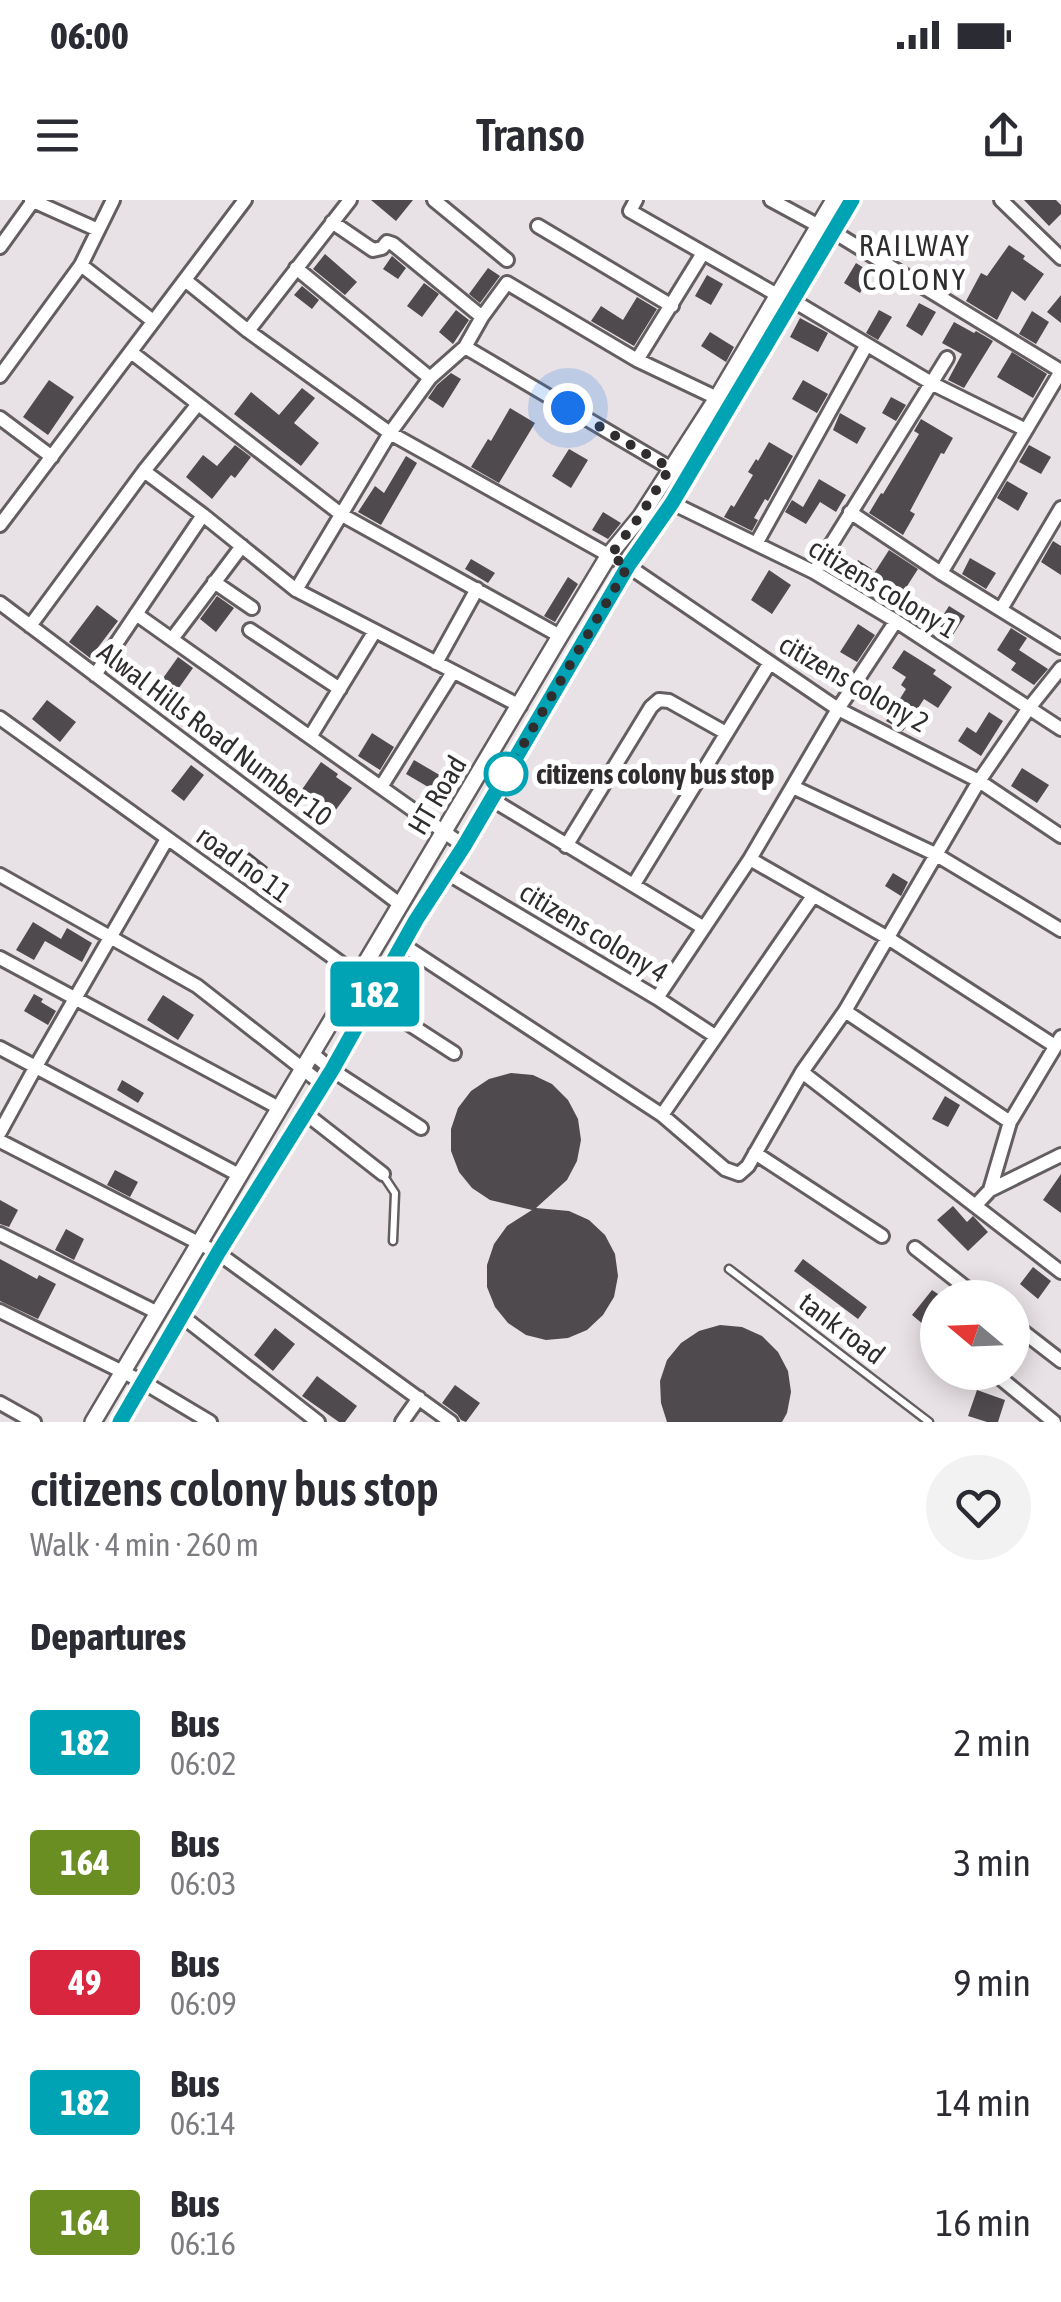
<!DOCTYPE html>
<html lang="en">
<head>
<meta charset="utf-8">
<style>
	:root { --surface:#fff; --page:#f2f2f3; --text:#2b2b33; --muted:#7c7c81 }
	body { margin:0; font-family:"Asap Condensed",sans-serif; background:var(--page); color:var(--text); height:100vh; display:flex; flex-direction:column; font-size:38px; white-space:nowrap }
	* { box-sizing:border-box; margin:0 }
	p { font-size:32px; color:var(--muted) }
	.icon { flex:none; width:55px; height:55px; fill:none; stroke:currentColor; stroke-width:2; stroke-linecap:round; stroke-linejoin:round }
	.map { position:relative; height:1222px; overflow:hidden }
	.side { display:flex; flex-direction:column; background:var(--surface); flex:1 }
	.side>* { flex:none }
	.badge { padding:0 20px; border-radius:8px; font-size:35px; line-height:65px }
	.needle { width:65px; rotate:289deg }
	.tools { position:absolute; left:920px; top:1080px; display:grid; gap:20px }
	.tools a { display:grid; place-items:center; width:110px; height:110px; border-radius:50%; background:var(--surface); box-shadow:0 5px 25px #0003; font-size:50px }
	.you { position:absolute; width:50px; height:50px; margin:-25px; border:8px solid #fff; border-radius:50%; background:#1a73e8; box-shadow:0 0 0 15px #1a73e833 }
	.map>.badge { position:absolute; translate:-50% -50%; box-shadow:0 0 0 5px #fff }
	h2 { padding:0 30px; font-size:38px; line-height:90px }
	.round { display:grid; place-items:center; flex:none; width:105px; height:105px; border-radius:52px; background:var(--page) }
	.headline { display:flex; align-items:center; justify-content:space-between; height:170px; padding:0 30px }
	h1 { font-size:48px; font-weight:600; line-height:75px }
	ul { padding:0; list-style:none }
	li { display:flex; align-items:center; gap:30px; height:120px; padding:0 30px }
	li div { flex:1 }
	li b { display:block; font-size:38px }
	li em { font-style:normal }
	li .badge { min-width:110px; font-weight:700; text-align:center }
	.status { display:flex; justify-content:space-between; align-items:center; height:70px; padding:0 50px; background:var(--surface); direction:ltr }
	.status svg { height:28px; fill:currentColor }
	header { display:flex; justify-content:space-between; align-items:center; height:130px; padding:0 30px; background:var(--surface); font-size:45px; font-weight:600 }
	.map>svg:first-child { display:block }
	.building { fill:#4f4a4d }
	.lines { fill:none; stroke-linecap:round; stroke-linejoin:round }
	.service-casing { stroke:#645e61; stroke-width:11 }
	.minor-casing { stroke:#645e61; stroke-width:18 }
	.tertiary-casing { stroke:#645e61; stroke-width:20 }
	.service { stroke:#fff; stroke-width:6 }
	.minor { stroke:#fff; stroke-width:12 }
	.tertiary { stroke:#fff; stroke-width:15 }
	.line-casing { stroke:#fff; stroke-width:22 }
	.line { stroke:#00a3b4; stroke-width:15 }
	.walk { stroke:#302d2f; stroke-width:10; stroke-dasharray:0 18 }
	.stop-dot { fill:#fff; stroke:#00a3b4; stroke-width:5 }
	.labels { text-anchor:middle; stroke-width:10; stroke-linejoin:round; paint-order:stroke }
	.street-label { font-size:28px; fill:#302d2f; stroke:#fff }
	.stop-label { font-size:28px; font-weight:bold; fill:#302d2f; stroke:#fff; text-anchor:start }
	.neighbourhood-label { font-size:30px; letter-spacing:2.5px; fill:#302d2f; stroke:#fff }
</style>
</head>
<body>
<div class="status"><b>06:00</b><svg viewBox="0 0 49 12"><path d="M0 12V9h3v3zM5 12V6h3v6zM10 12V3h3v9zM15 12V0h3v12zM26 1h20v11H26zM47 4h2v5h-2z"/></svg></div>
<header><svg class="icon" aria-label="menu" viewBox="0 0 24 24"><path d="M4 6h16M4 12h16M4 18h16"/></svg>Transo<svg class="icon" aria-label="share" viewBox="0 0 24 24"><path d="M12 15V3M7 8l5-5 5 5M5 13v7h14v-7"/></svg></header>
<div class="map">
<svg width="1061" height="1222" viewBox="0 0 1061 1222">
	<rect width="100%" height="100%" fill="#e8e1e5"/>
	<!-- building -->
	<path class="building" d="M371,0H413L396,21Z
		M1024,0H1056L1061,5V14L1049,26Z
		M1009,45L1025,56L1023,59L1044,74L1025,101L1012,91L997,120L966,101L981,73L987,76Z
		M325,54L357,82L345,95L313,69Z
		M392,56L406,68L398,79L383,69Z
		M856,63L872,73L860,93L844,83Z
		M488,68L500,76L480,103L469,94Z
		M707,75L723,84L711,105L695,96Z
		M424,83L439,94L422,117L407,106Z
		M302,86L319,100L312,109L294,95Z
		M1061,95V123L1047,112Z
		M637,97L657,109L634,146L591,121L601,106L623,120Z
		M919,103L936,112L922,136L906,126Z
		M456,110L469,120L453,144L439,132Z
		M879,110L892,117L878,140L866,133Z
		M1032,111L1049,122L1036,144L1019,134Z
		M800,118L828,133L818,152L790,137Z
		M954,122L974,133L976,131L993,141L964,188L948,180L962,154L942,143Z
		M710,132L734,147L726,162L701,146Z
		M1012,152L1047,174L1033,198L997,177Z
		M451,173L461,179L443,208L428,198L437,185Z
		M49,180L74,197L48,235L23,217Z
		M803,180L828,194L817,213L792,199Z
		M302,188L315,198L294,223L319,243L301,266L234,214L251,192L279,215Z
		M891,197L906,205L896,221L882,213Z
		M510,208L535,223L499,283L471,267L488,239L491,241Z
		M840,213L866,228L857,244L833,230Z
		M921,219L953,238L944,254L941,253L910,311L915,314L903,335L869,313L881,293L883,294L919,234L914,231Z
		M769,242L793,256L768,301L765,299L754,318L758,320L752,331L724,317L731,305L734,307L753,275L748,272L756,259L758,261Z
		M235,245L251,257L235,278L231,275L212,299L186,277L203,255L217,266Z
		M1029,245L1051,257L1041,274L1019,262Z
		M569,249L588,260L571,288L552,276Z
		M406,256L417,263L381,325L358,312L375,286L384,293Z
		M819,279L846,295L836,312L820,302L806,324L785,312L792,300L803,307Z
		M1007,281L1028,293L1018,311L997,298Z
		M603,312L621,323L608,339L592,330Z
		M1053,341L1061,346V375L1041,362Z
		M889,350L918,369L902,394L873,375Z
		M970,358L996,373L986,389L962,374Z
		M471,359L495,373L488,383L465,369Z
		M858,360L872,369L860,388L846,379Z
		M769,370L791,385L772,414L751,400Z
		M568,377L578,384L555,422L544,416Z
		M217,396L234,408L216,432L200,419Z
		M97,405L118,421L90,458L69,442Z
		M949,406L965,416L949,441L933,431Z
		M858,424L875,435L857,462L840,452Z
		M1011,428L1027,438L1019,450L1048,469L1034,485L1011,470L1016,463L997,450Z
		M904,450L936,470L933,474L952,487L938,508L924,499L903,531L886,521L906,489L901,485L906,477L892,468Z
		M178,457L193,468L176,492L161,481Z
		M47,500L76,522L60,542L32,519Z
		M989,512L1003,521L981,556L958,541L967,527L976,533Z
		M372,533L394,547L380,570L358,556Z
		M414,560L443,577L435,591L406,574Z
		M321,562L338,574L336,577L352,588L335,611L301,591Z
		M191,565L204,575L184,601L171,591Z
		M1022,568L1049,585L1037,603L1011,586Z
		M249,652L268,667L253,687L233,673Z
		M893,673L908,682L901,696L885,686Z
		M33,722L61,739L67,728L92,743L82,762L45,741L34,760L16,750Z
		M34,794L43,799L41,802L56,811L48,825L24,811Z
		M163,795L194,815L178,840L147,820Z
		M511,873L533,875L552,884L568,900L578,919L581,940L577,961L567,980L536,1008L569,1011L589,1020L605,1035L615,1054L618,1076L614,1097L603,1115L587,1130L568,1138L546,1140L526,1135L508,1123L495,1107L487,1087V1065L494,1044L507,1026L532,1010L490,1000L472,988L459,972L451,951V929L458,908L471,891L489,879Z
		M122,880L144,893L138,903L117,890Z
		M945,896L960,905L948,927L932,919Z
		M115,970L138,982L130,997L107,985Z
		M1061,974V1013L1043,1000Z
		M0,1000L18,1010L9,1027L0,1024Z
		M953,1006L967,1022L973,1016L988,1032L968,1051L937,1020Z
		M66,1029L84,1039L74,1060L55,1050Z
		M0,1059L37,1079L39,1075L56,1084L38,1119L0,1101Z
		M803,1059L867,1107L858,1119L794,1071Z
		M1033,1067L1051,1081L1038,1099L1020,1084Z
		M932,1090L938,1094V1121L930,1130L912,1115Z
		M720,1125L742,1127L762,1136L778,1152L788,1171L791,1192L787,1213L782,1222H667L661,1203L660,1181L667,1160L681,1143L699,1131Z
		M275,1128L295,1144L273,1171L254,1155Z
		M317,1176L357,1206L345,1222H339L302,1196Z
		M455,1185L480,1203L466,1222L461,1220L457,1214L442,1203Z
		M977,1190L1005,1200L998,1222H987L968,1216Z"/>
	<g class="lines">
		<!-- service casing -->
		<g class="service-casing">
			<path id="service" d="M383,975L395,993L393,1041
				M729,1069L929,1222"/>
		</g>
		<!-- minor casing -->
		<g class="minor-casing">
			<path id="minor" d="M31,0L98,30
				M434,0L507,60
				M636,0L630,11L779,96
				M771,0L819,26
				M1001,0L1061,58
				M332,22L373,50L382,48L387,42L393,44L482,117
				M538,26L672,106
				M832,31L1061,171
				M0,47L33,1
				M81,65L153,121
				M185,80L248,131L390,233L628,366L838,509L979,581L1061,636
				M792,100L933,184L1026,230
				M248,131L350,0
				M465,147L670,268
				M131,152L342,315L560,436
				M637,160L703,53
				M0,176L81,65L113,0
				M430,178L465,147L482,117L507,83L637,160L717,198
				M0,218L52,257
				M672,303L814,372L896,421L1061,529
				M850,312L941,373L1061,447
				M203,315L296,390L520,506
				M0,325L245,0
				M756,344L866,146
				M814,372L947,158
				M941,373L1061,171
				M214,382L252,408
				M296,390L390,233L430,178L296,68
				M0,403L401,705
				M1001,409L1061,308
				M136,414L464,646
				M30,426L144,271L198,204
				M250,430L340,489
				M172,439L242,346
				M436,463L477,389
				M95,475L203,315L144,271
				M0,518L359,776L372,800L454,853
				M310,537L375,431
				M381,587L453,472
				M793,587L935,654L1061,730
				M491,599L704,728
				M566,646L651,507L659,500L669,501L726,533
				M750,659L888,738L1055,846
				M447,673L657,798L715,836
				M0,675L197,786L322,884
				M634,684L769,464
				M403,745L662,915L725,969L739,974L748,966L802,872L845,811L979,581L1029,508L1061,468
				M0,758L279,908
				M657,798L750,659L838,509L896,421
				M845,811L1010,922
				M0,848L239,975
				M313,854L332,870L421,928
				M802,872L1061,1072
				M305,913L383,974
				M662,915L813,696
				M0,932L35,868L167,639
				M0,941L218,1053L451,1222
				M755,953L882,1036
				M990,990L1010,922L1061,837
				M976,1005L990,990L1061,955
				M0,1034L158,1113
				M915,1048L979,1098
				M0,1111L143,1182L210,1222
				M183,1117L318,1222
				M1012,1123L1061,1161
				M993,1172L1054,1222
				M0,1203L34,1222
				M402,1222L419,1198"/>
		</g>
		<!-- tertiary casing -->
		<g class="tertiary-casing">
			<path id="tertiary" d="M93,1222L560,436L609,355L641,316L717,198L834,0
				M120,1222L218,1053L332,870L416,720L464,646L628,366L672,303L852,0"/>
		</g>
		<!-- service -->
		<use href="#service" class="service"/>
		<!-- minor -->
		<use href="#minor" class="minor"/>
		<!-- tertiary -->
		<use href="#tertiary" class="tertiary"/>
	</g>
	<g class="lines">
		<!-- line casing -->
		<g class="line-casing">
			<path id="line" d="M120,1222L218,1053L332,870L416,720L464,646L628,366L672,303L852,0"/>
		</g>
		<!-- line -->
		<use href="#line" class="line"/>
		<!-- walk -->
		<path class="walk" d="M506,574L628,366L610,356L640,316L670,268L568,208"/>
	</g>
	<!-- markers -->
	<circle class="stop-dot" cx="506" cy="574" r="20"/>
	<g class="labels">
		<!-- street labels -->
		<g class="street-label">
			<text transform="translate(883 388) rotate(31)" y="10">citizens colony 1</text>
			<text transform="translate(854 483) rotate(30)" y="10">citizens colony 2</text>
			<text transform="translate(215 534) rotate(37)" y="10">Alwal Hills Road Number 10</text>
			<text transform="translate(437 595) rotate(-59)" y="10">HT Road</text>
			<text transform="translate(244 664) rotate(36)" y="10">road no 11</text>
			<text transform="translate(594 732) rotate(31)" y="10">citizens colony 4</text>
			<text transform="translate(842 1128) rotate(37)" y="10">tank road</text>
		</g>
		<!-- stop labels -->
		<g class="stop-label">
			<text x="536" y="584">citizens colony bus stop</text>
		</g>
		<!-- neighbourhood labels -->
		<g class="neighbourhood-label">
			<text x="915" y="56">RAILWAY<tspan x="915" dy="34">COLONY</tspan></text>
		</g>
	</g>
</svg>
<div class="tools">
<a><svg class="needle" viewBox="-14 -14 28 28"><path d="M0-13l5 13h-10z" fill="#e53935"/><path d="M0 13l5-13h-10z" fill="#7c7c81"/></svg></a>
</div>
<div class="you" style="left:568px;top:208px"></div>
<b class="badge" style="left:375px;top:794px;background:#00a3b4;color:#fff">182</b>
</div>
<section class="side">
<div class="headline"><div><h1>citizens colony bus stop</h1><p>Walk · 4 min · 260 m</p></div><a class="round"><svg class="icon" aria-label="heart" viewBox="0 0 24 24"><path d="M12 20l-8-8c-3-5 5-10 8-4 3-6 11-1 8 4z"/></svg></a></div>
<h2>Departures</h2>
<ul>
<li><span class="badge" style="background:#00a3b4;color:#fff">182</span><div><b>Bus</b><p>06:02</p></div><em>2 min</em></li>
<li><span class="badge" style="background:#6b8e23;color:#fff">164</span><div><b>Bus</b><p>06:03</p></div><em>3 min</em></li>
<li><span class="badge" style="background:#d7263d;color:#fff">49</span><div><b>Bus</b><p>06:09</p></div><em>9 min</em></li>
<li><span class="badge" style="background:#00a3b4;color:#fff">182</span><div><b>Bus</b><p>06:14</p></div><em>14 min</em></li>
<li><span class="badge" style="background:#6b8e23;color:#fff">164</span><div><b>Bus</b><p>06:16</p></div><em>16 min</em></li>
</ul>
</section>
</body>
</html>
